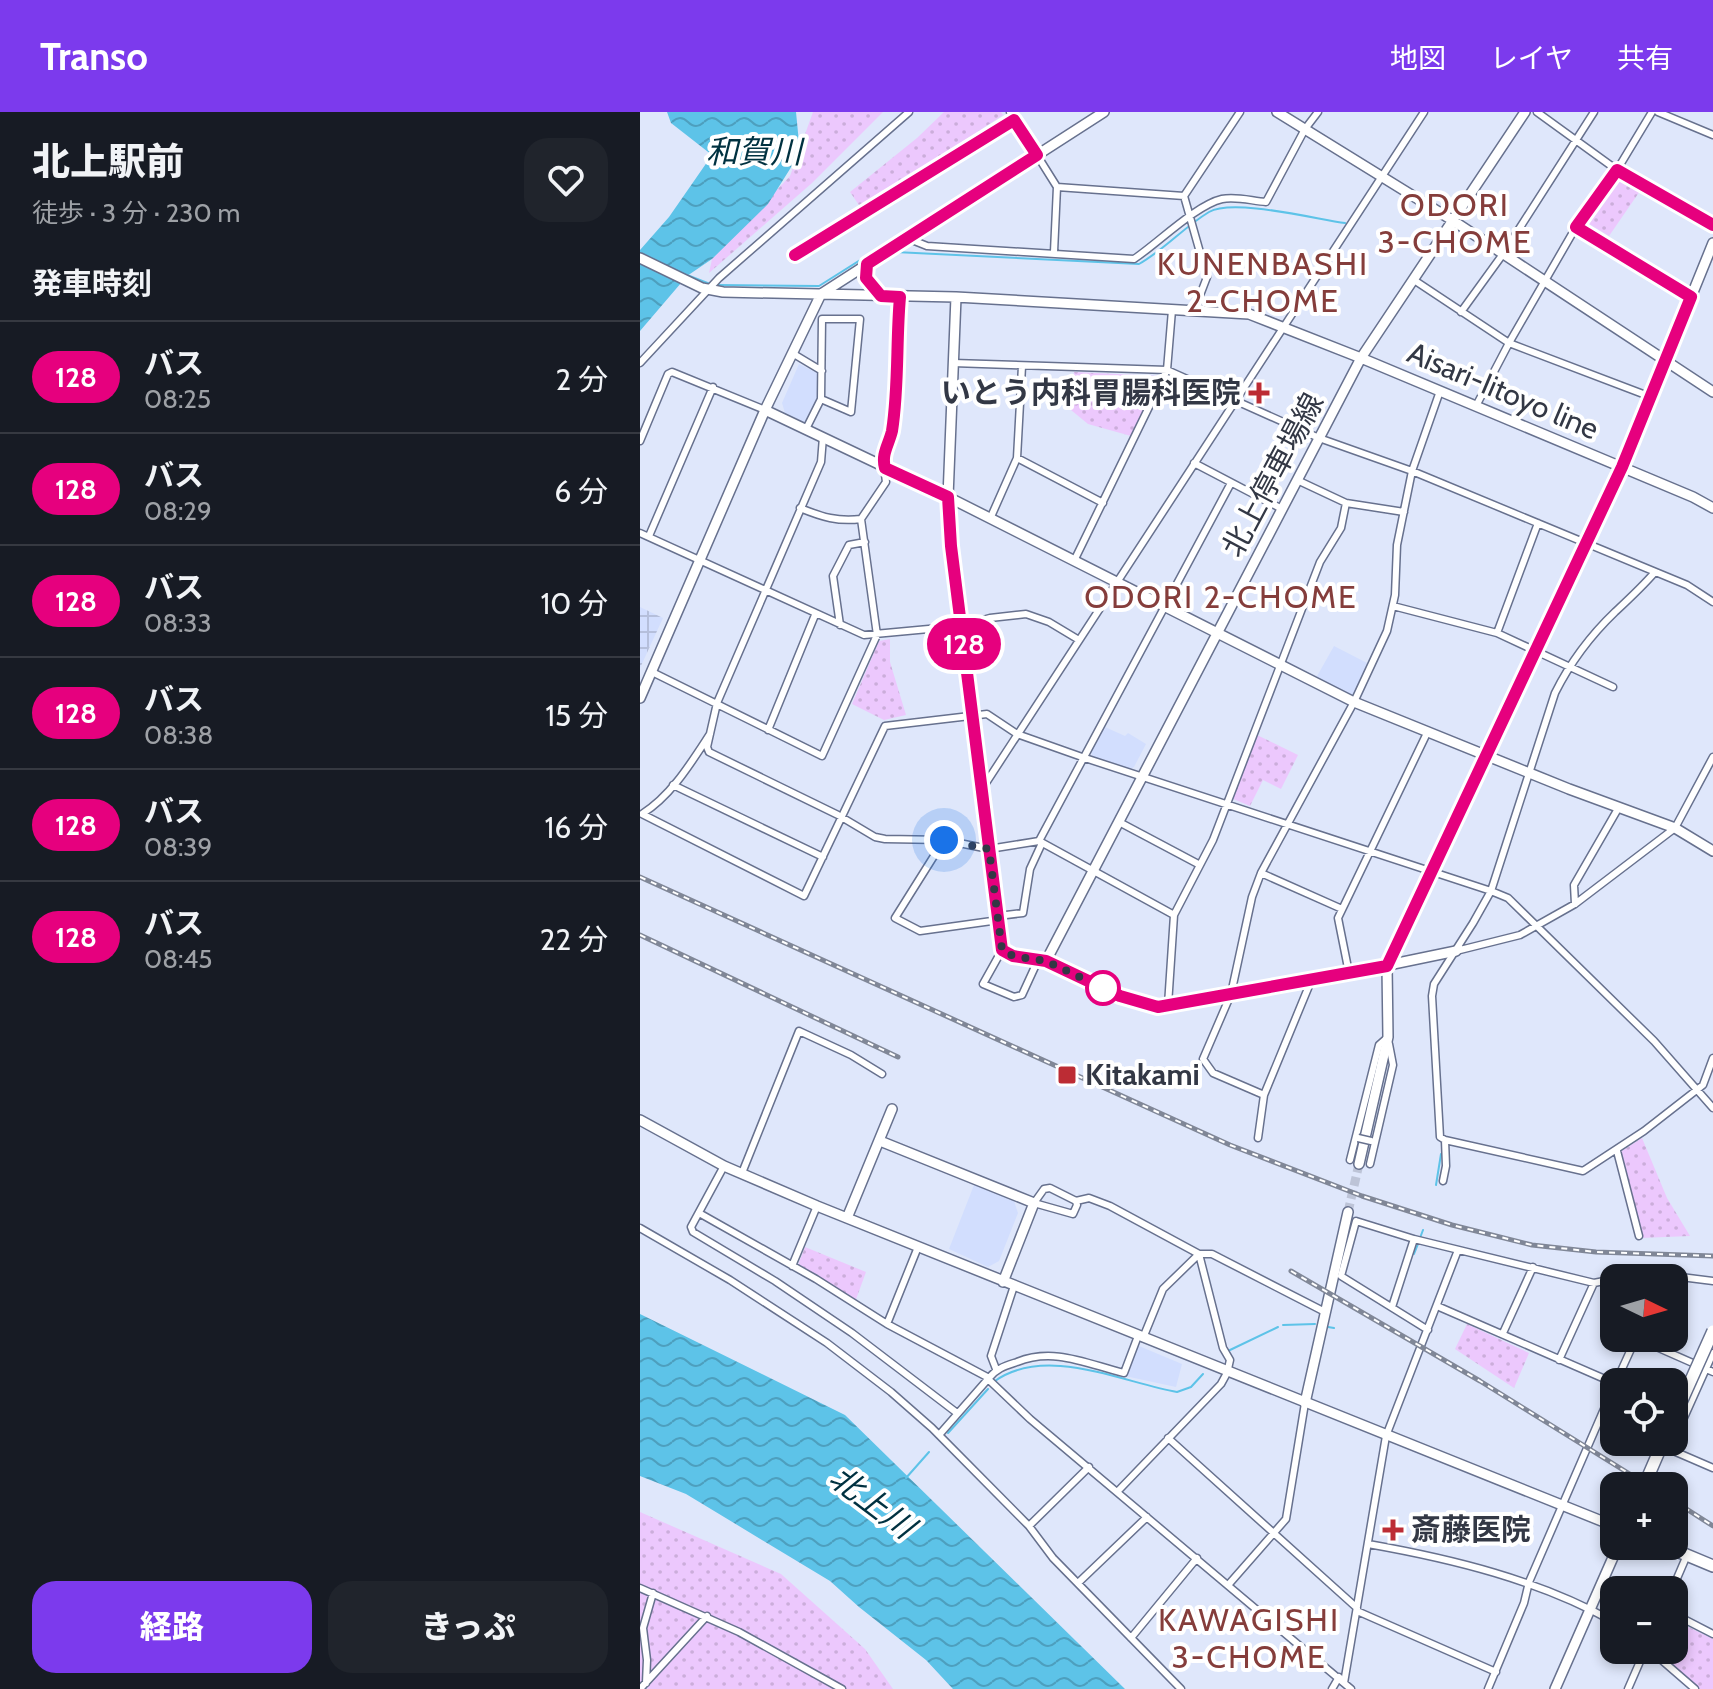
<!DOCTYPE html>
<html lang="ja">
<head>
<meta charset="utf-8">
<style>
	:root { --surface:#171b24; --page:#20242c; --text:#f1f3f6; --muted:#9ea1a6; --line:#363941; --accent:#7c3aed }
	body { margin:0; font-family:Cabin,"Noto Sans JP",sans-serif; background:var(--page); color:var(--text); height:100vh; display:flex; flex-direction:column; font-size:30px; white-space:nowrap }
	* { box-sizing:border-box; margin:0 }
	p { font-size:26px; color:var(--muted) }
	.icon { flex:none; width:44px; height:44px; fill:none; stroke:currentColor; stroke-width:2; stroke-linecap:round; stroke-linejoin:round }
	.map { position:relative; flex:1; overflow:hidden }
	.panel { display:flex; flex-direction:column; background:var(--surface); width:640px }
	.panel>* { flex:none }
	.badge { padding:0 16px; border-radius:26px; font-size:28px; line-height:52px }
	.needle { width:52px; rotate:95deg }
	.controls { position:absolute; left:960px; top:1152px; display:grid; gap:16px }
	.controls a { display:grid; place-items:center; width:88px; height:88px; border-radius:16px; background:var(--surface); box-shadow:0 4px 12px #0003; font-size:40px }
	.you { position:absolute; width:40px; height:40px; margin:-20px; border:6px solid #fff; border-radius:50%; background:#1a73e8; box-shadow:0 0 0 12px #1a73e833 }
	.map>.badge { position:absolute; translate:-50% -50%; box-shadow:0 0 0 4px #fff }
	h2 { padding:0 32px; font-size:30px; line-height:72px }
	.round { display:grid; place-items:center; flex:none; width:84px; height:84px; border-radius:24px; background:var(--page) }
	.head { display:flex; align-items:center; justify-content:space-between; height:136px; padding:0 32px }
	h1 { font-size:38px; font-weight:800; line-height:60px }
	.button { display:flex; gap:16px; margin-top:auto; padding:16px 32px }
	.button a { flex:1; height:92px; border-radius:24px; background:var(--accent); color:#fff; font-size:32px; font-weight:800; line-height:92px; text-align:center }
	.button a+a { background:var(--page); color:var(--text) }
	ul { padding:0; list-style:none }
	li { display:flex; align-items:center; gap:24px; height:112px; padding:0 32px; border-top:2px solid var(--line) }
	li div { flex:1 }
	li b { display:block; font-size:30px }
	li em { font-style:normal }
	li .badge { min-width:88px; font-weight:700; text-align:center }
	header { display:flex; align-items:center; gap:48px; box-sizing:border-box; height:112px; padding:0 40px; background:var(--accent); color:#fff }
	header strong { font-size:38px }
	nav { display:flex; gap:44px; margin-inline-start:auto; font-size:28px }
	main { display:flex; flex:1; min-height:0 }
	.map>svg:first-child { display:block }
	.built { fill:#d2defe }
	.industrial { fill:url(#industrial-grid) }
	.grass { fill:url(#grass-dots) }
	.water { fill:url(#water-waves) }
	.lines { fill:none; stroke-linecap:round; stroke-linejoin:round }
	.stream { stroke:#5dc3e8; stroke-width:2 }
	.secondary-tunnel { stroke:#bdc4d7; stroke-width:9; stroke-dasharray:9 4.5; stroke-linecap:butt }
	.street-casing { stroke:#67718e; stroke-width:9 }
	.secondary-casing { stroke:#67718e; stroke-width:12 }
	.highway-casing { stroke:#67718e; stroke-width:14 }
	.street { stroke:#fff; stroke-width:6 }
	.secondary { stroke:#fff; stroke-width:9 }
	.highway { stroke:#fff; stroke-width:11 }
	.rail-casing { stroke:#808797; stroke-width:5 }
	.rail { stroke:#fff; stroke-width:2; stroke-dasharray:6; stroke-linecap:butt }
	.street-bridge-casing { stroke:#67718e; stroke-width:9; stroke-linecap:butt }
	.highway-bridge-casing { stroke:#67718e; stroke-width:14; stroke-linecap:butt }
	.street-bridge { stroke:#fff; stroke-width:6 }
	.highway-bridge { stroke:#fff; stroke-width:11 }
	.line-casing { stroke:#fff; stroke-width:18 }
	.line { stroke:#e6007e; stroke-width:12 }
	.walk { stroke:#333845; stroke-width:8; stroke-dasharray:0 14.4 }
	.poi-dot { fill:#bc2c34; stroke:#fff; stroke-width:3 }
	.stop-dot { fill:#fff; stroke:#e6007e; stroke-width:4 }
	.labels { text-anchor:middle; stroke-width:8; stroke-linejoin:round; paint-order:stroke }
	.street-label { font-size:30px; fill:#333845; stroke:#fff }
	.poi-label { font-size:30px; font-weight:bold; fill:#333845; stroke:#fff; text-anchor:start }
	.water-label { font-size:32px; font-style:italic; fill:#003140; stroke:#fff }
	.neighbourhood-label { font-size:32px; letter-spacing:2px; fill:#853d3b; stroke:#fff }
</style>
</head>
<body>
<header>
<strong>Transo</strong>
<nav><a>地図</a><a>レイヤ</a><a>共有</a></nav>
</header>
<main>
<section class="panel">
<div class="head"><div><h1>北上駅前</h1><p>徒歩 · 3 分 · 230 m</p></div><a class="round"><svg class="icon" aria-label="heart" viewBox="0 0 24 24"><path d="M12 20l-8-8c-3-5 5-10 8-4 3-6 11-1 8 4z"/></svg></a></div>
<h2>発車時刻</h2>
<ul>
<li><span class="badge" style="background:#e6007e;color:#fff">128</span><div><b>バス</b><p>08:25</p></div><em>2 分</em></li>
<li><span class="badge" style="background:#e6007e;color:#fff">128</span><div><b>バス</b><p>08:29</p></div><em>6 分</em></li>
<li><span class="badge" style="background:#e6007e;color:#fff">128</span><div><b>バス</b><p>08:33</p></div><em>10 分</em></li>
<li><span class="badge" style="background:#e6007e;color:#fff">128</span><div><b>バス</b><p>08:38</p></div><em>15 分</em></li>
<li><span class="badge" style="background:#e6007e;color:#fff">128</span><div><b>バス</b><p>08:39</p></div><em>16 分</em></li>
<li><span class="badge" style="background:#e6007e;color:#fff">128</span><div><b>バス</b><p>08:45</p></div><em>22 分</em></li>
</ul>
<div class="button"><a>経路</a><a>きっぷ</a></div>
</section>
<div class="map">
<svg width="1073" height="1577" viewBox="0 0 1073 1577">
	<defs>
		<pattern id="industrial-grid" width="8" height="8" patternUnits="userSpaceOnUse" patternTransform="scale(2)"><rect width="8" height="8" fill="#d2defe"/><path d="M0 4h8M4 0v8" fill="none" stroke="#b5bfdb"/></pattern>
		<pattern id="grass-dots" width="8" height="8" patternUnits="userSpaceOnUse" patternTransform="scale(2)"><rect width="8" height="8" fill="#ecc8fd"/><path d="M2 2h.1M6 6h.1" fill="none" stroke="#cbadda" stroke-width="1.8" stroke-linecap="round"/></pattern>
		<pattern id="water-waves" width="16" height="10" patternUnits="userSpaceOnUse" patternTransform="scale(2)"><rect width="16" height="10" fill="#5dc3e8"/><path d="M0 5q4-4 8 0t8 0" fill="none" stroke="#4d9fbe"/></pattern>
	</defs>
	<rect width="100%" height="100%" fill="#dfe7fb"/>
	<!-- built -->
	<path class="built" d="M159,252L179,262V281L166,311L145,301L142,291Z
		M694,534L729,552L714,582L710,583L676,566Z
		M465,615L485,624L488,621L506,632L494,655L491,657L452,644L451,639Z
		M334,1073L374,1089L378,1101L359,1149L348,1155L309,1137Z
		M499,1234L542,1252L536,1275L485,1264L496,1236Z"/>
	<!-- industrial -->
	<path class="industrial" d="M0,495L23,506L0,556Z"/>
	<!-- grass -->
	<path class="grass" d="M173,0H243L172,71L69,161L72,147L150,64Z
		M304,0H361L363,3L221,96L210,80L277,26Z
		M977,62L1000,79L969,124L946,110Z
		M434,260L520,264L491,324L448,312L431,298Z
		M250,527V550L266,603L244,608L212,592L239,529Z
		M617,623L658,643L641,677L623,668L610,694L591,686Z
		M1002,1026L1027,1086L1050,1124L1001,1126L980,1040Z
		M165,1135L226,1160L215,1190L158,1153Z
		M827,1212L889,1241L874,1276L815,1237Z
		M0,1400L141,1462L225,1537L253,1577H8L0,1573Z
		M1034,1508L1073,1527V1577H1060L1016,1542L1018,1538H1034Z"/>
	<!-- water -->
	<path class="water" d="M27,0H156L160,41L128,92L72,147L47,164L0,219V138L29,105L72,43L31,11Z
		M0,1202L205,1303L485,1577H313L286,1548L219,1495L190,1469L46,1382L0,1364Z"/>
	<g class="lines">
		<!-- stream -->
		<path class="stream" d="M255,140L499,152C524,138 544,115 569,100C593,86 675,107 705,111
			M47,163L70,172
			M77,173L179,174L233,140H240
			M796,1073L801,1042
			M780,1126L783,1118
			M774,1142L778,1132
			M643,1213L675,1212
			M688,1215L694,1216
			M590,1238L638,1215
			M355,1269C406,1233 481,1270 537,1280L551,1275L563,1262
			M308,1321L348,1277
			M266,1366L289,1340"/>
		<!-- secondary-tunnel -->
		<path class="secondary-tunnel" d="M708,1100L719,1052"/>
		<!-- street casing -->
		<g class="street-casing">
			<path id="street" d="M370,0L417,75L414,140
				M897,0L977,58L1073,113
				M1018,0L1073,23
				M417,75L544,84
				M936,115L1051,185
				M267,126L287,134L494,147C518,131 556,93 582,87C596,84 612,89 626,90L665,17L678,0
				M155,143L374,8
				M774,168L869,231L1011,285
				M554,199L567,165L544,84L600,0
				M821,200L863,142L954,0
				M152,241L182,259
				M0,251L79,166L269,0
				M313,251L527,258L679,326L772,359L1047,473L1073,490
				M836,294L869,231L936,115L977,58L1012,0
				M166,317L181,287L182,207H220L211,300L181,287
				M183,325L181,350L77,591L67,635L69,640L198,703L235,725L245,727L304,728L349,737L399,729L591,371
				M0,329L28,262L32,260L125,298
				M377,346L463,391
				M554,351L642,397
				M657,368L706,391L764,400
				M160,396C182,405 198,410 221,407
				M350,407L377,346L382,254
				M0,421L224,523L321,514L350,506L386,502L409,510L439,528
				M9,424L73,275
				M434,449L527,258L532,198
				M753,494L857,521L973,575
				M200,513L193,464L209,433L225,430
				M857,521L898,411
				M12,560L182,644L237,523L221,407L246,370L243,347L251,323L255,296L260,185
				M128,618L175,503
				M70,622C51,651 31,684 2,702L164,784L245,614L347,602L377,622L442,645L851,779L868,786L1014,929L1073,996
				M33,673L183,745
				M342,677L784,0
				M479,710L560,753
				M304,728L255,806L280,819L359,808
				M399,729L534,803
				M621,761L702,797
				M935,792L934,773L979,695
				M358,804L383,801L390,757L402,731
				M362,838L343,872L374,885L382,883L399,846
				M816,839L880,823L935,792L1035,716L1073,645
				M709,861L698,806L788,619
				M528,893L534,803L573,728L680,450L701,416L706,391
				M624,983L573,961L563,947L591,882L612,785L621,761L714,590L747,519L755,483L757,433L772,359L800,279
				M618,1026L624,983L671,869
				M805,1028L943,1059L1004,1019L1063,973L1073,946
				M977,1039L999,1124
				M710,1048L739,933L747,926
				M730,1052L753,953L749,932
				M84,1054L51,1115L53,1120L135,1169L212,1221L317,1301
				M102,1061L159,919L211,943L242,962
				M803,1069L806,1054L805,1028L800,1025L792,884L794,872L833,811L851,779L915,581C930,551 951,523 975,500C989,487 1002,475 1015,460
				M410,1076L436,1089L437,1093L433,1102L394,1091L404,1077Z
				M436,1089L449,1086L470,1094L559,1142H572L685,1200
				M59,1101L176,1167L247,1212L349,1266C357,1256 365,1254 377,1250C414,1235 447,1252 484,1261L498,1224
				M0,1116L90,1168L187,1231L251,1280L292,1316L389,1414L413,1446L541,1577
				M152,1154L177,1094
				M1025,1163L1073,1169
				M982,1166L1000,1162L1024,1164
				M797,1194L974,1271
				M752,1195L774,1127
				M247,1212L278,1135
				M788,1218L701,1164L716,1109L774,1127L954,1171L974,1167
				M863,1221L893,1155
				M503,1226L523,1177L559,1142
				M996,1226L1073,1260
				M919,1248L954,1171
				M356,1257L351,1244L374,1174
				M976,1270L996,1226
				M299,1323L348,1267L390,1307L711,1577
				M528,1326L717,1496
				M1034,1328L1073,1241
				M1022,1334L1073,1356
				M477,1380L581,1272L587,1261L590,1248L583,1236L559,1142
				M389,1414L449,1355
				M728,1432C813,1447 899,1468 974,1510
				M438,1471L507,1405
				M589,1472L646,1407L665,1291
				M0,1476L99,1520L202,1577
				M1032,1478L1047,1443
				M717,1499L856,1560
				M1034,1502L1073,1522
				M491,1526L557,1446
				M1010,1538L1055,1577
				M6,1571L7,1548L3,1516L13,1481
				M704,1571L746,1324L818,1138
				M0,1577L67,1504
				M692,1577L699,1565
				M848,1577L884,1491L889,1470L974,1274
				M988,1577L1005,1538"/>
		</g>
		<!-- secondary casing -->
		<g class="secondary-casing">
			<path id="secondary" d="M637,0L812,108L1073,280
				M0,146L62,176L83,180L316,185L609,202L721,246L1053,385L1073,396
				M227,152L226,166L241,184
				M316,185L308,385L311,434L362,838L373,844L399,846L480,884L518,895L671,869L816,839
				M125,298L308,385L714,590L929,677L1035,716L1073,739
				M0,586L125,298L181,182L464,0
				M406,849L721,246L885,0
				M0,1008L84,1054L177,1094L974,1414
				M240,1029L394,1091L363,1170
				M719,1052L748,925L747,854L982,355L1073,131
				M207,1106L252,997
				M665,1291L708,1100
				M915,1577L978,1434"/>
		</g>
		<!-- highway casing -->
		<g class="highway-casing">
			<path id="highway" d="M1004,1374L1023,1330
				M1025,1434L1073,1454"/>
		</g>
		<!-- street -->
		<use href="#street" class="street"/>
		<!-- secondary -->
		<use href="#secondary" class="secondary"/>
		<!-- highway -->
		<use href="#highway" class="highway"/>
		<!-- rail casing -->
		<g class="rail-casing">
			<path id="rail" d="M0,765L590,1033L722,1084L812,1113L892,1133L956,1140L1073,1144
				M0,823L258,945
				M651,1159L840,1269L1009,1374
				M1034,1389L1073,1414"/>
		</g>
		<!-- rail -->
		<use href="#rail" class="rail"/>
		<!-- street-bridge casing -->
		<g class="street-bridge-casing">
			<path id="street-bridge" d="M718,1026L731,1029"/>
		</g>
		<!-- highway-bridge casing -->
		<g class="highway-bridge-casing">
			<path id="highway-bridge" d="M1034,1306L1073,1219"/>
		</g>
		<!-- street-bridge -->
		<use href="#street-bridge" class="street-bridge"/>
		<!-- highway-bridge -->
		<use href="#highway-bridge" class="highway-bridge"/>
	</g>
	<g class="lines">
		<!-- line casing -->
		<g class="line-casing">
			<path id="line" d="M155,143L374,8L397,43L227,152L226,166L241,184L260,185C256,229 259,275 252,319C249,332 241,342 245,356L308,385L311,434L362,838L373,844L406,849L480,884L518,895L747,854L982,355L1051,185L936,115L977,58L1073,113"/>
		</g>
		<!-- line -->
		<use href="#line" class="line"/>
		<!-- walk -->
		<path class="walk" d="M304,728L349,737L362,838L373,844L406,849L463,876"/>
	</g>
	<!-- markers -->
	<g class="poi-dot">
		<path d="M615 269h8v8h8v8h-8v8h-8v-8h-8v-8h8z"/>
		<rect x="417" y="953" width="20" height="20" rx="4"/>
		<path d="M749 1406h8v8h8v8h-8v8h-8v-8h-8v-8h8z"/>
	</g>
	<circle class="stop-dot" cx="463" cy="876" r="16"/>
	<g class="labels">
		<!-- street labels -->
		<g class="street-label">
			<text transform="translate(863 279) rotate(23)" y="10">Aisari-Iitoyo line</text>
			<text transform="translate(633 363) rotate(-62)" y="10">北上停車場線</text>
		</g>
		<!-- poi labels -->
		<g class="poi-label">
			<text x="601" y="291" text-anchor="end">いとう内科胃腸科医院</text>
			<text x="445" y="973">Kitakami</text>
			<text x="771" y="1428">斎藤医院</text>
		</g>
		<!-- water labels -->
		<g class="water-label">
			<text x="114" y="51">和賀川</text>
			<text transform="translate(232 1390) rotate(37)" y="11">北上川</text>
		</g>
		<!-- neighbourhood labels -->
		<g class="neighbourhood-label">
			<text x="815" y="104">ODORI<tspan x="815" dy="37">3-CHOME</tspan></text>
			<text x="623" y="163">KUNENBASHI<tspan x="623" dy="37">2-CHOME</tspan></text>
			<text x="581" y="496">ODORI 2-CHOME</text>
			<text x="609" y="1519">KAWAGISHI<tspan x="609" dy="37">3-CHOME</tspan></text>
		</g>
	</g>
</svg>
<div class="controls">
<a><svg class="needle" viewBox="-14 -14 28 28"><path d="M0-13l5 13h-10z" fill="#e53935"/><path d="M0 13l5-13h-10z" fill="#9ea1a6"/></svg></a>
<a><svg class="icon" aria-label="locate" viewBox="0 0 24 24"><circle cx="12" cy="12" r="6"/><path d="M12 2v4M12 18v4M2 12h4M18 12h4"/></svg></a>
<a>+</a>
<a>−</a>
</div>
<div class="you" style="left:304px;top:728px"></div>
<b class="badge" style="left:324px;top:532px;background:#e6007e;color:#fff">128</b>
</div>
</main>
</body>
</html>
